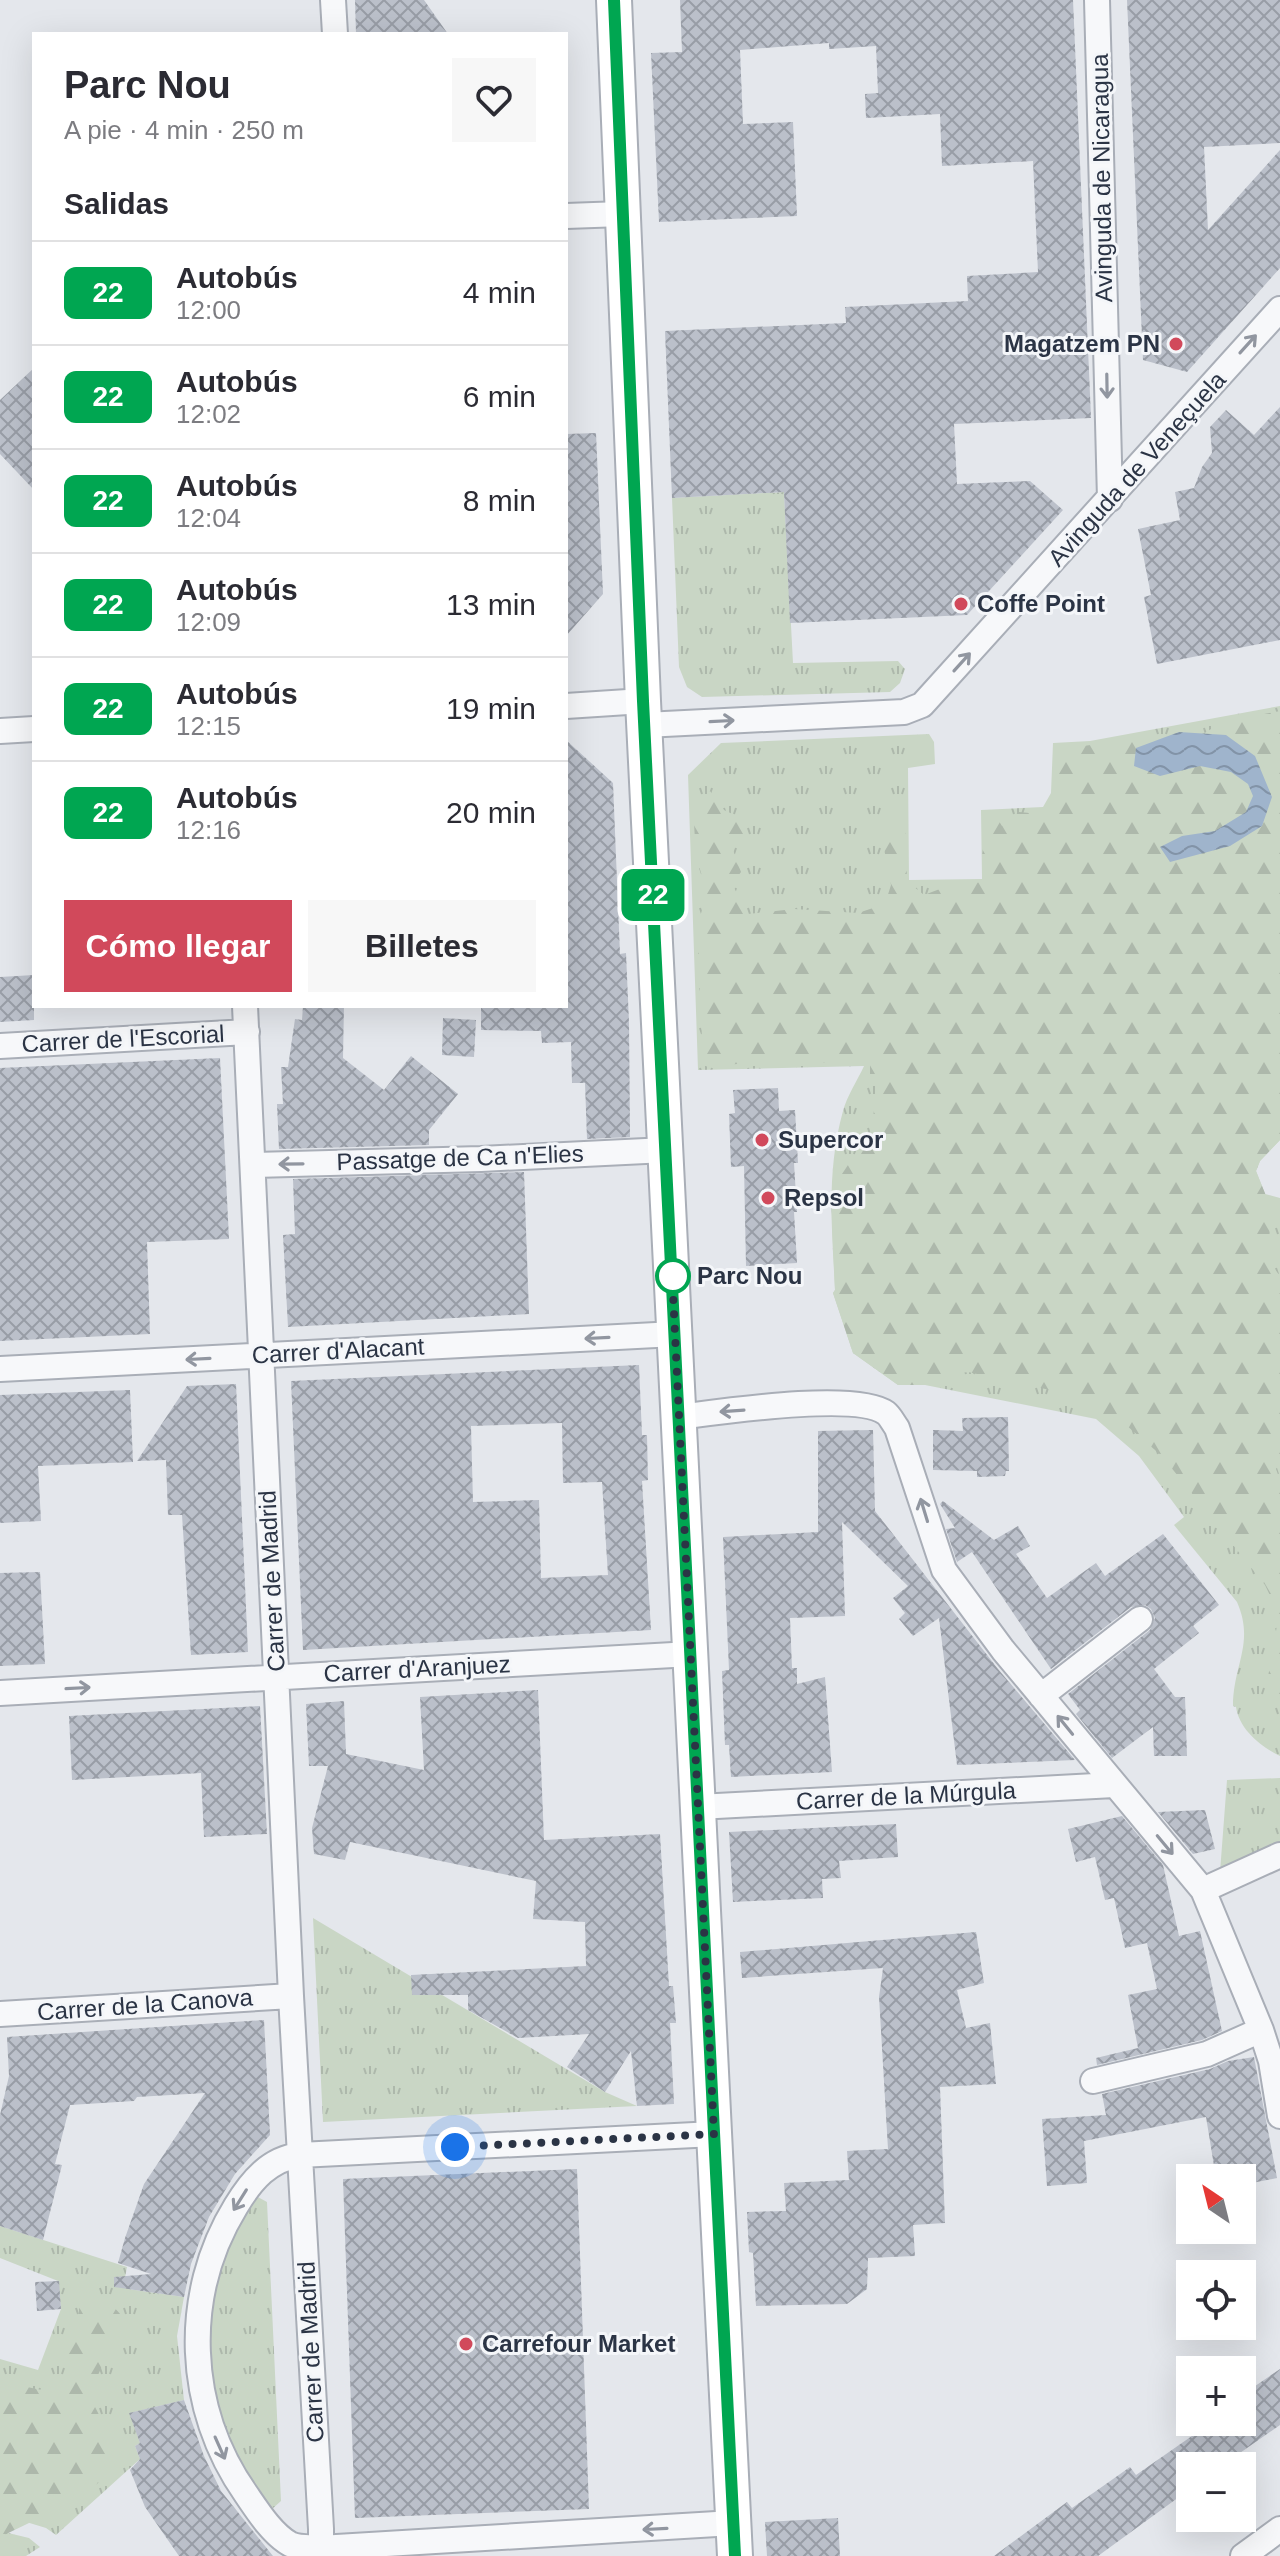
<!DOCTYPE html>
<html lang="es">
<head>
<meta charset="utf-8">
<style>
	:root { --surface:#fff; --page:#f7f7f7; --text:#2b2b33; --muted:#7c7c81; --line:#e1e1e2; --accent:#d1495b }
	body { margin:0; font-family:Arial,sans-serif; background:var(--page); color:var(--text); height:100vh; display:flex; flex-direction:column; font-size:30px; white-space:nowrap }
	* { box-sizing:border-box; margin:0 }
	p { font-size:26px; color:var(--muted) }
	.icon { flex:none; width:44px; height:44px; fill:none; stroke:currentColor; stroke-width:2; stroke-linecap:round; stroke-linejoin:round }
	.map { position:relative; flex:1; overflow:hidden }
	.panel { position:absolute; left:32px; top:32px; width:536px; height:976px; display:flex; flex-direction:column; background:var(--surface); border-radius:0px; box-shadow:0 8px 32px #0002 }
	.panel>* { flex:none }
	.badge { padding:0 16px; border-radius:12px; font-size:28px; line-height:52px }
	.needle { width:52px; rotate:325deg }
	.tools { position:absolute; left:1176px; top:2164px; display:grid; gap:16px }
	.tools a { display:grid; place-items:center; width:80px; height:80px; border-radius:0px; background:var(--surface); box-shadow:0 8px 32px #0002; font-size:40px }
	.you { position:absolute; width:40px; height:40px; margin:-20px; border:6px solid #fff; border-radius:50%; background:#1a73e8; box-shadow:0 0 0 12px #1a73e833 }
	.map>.badge { position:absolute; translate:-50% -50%; box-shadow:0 0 0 4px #fff }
	h2 { padding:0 32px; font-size:30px; line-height:72px }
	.round { display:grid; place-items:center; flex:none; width:84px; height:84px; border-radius:0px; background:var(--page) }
	.overview { display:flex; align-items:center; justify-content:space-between; height:136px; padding:0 32px }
	h1 { font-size:38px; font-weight:700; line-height:60px }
	.action { display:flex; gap:16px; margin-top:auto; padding:16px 32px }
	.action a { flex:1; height:92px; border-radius:0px; background:var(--accent); color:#fff; font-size:32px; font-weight:700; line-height:92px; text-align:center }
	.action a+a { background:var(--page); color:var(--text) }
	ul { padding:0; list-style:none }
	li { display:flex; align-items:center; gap:24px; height:104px; padding:0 32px; border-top:2px solid var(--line) }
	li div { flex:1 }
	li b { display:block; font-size:30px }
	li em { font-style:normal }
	li .badge { min-width:88px; font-weight:700; text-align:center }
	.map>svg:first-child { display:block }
	.grass { fill:url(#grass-tufts) }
	.forest { fill:url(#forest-firs) }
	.water { fill:url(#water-waves) }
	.building { fill:url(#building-cross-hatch); fill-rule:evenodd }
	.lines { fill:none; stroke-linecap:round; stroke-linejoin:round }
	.street-casing { stroke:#a9aeb7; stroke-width:28 }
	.secondary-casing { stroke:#a9aeb7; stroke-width:38 }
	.street { stroke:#f7f8fa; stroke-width:24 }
	.secondary { stroke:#fff; stroke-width:34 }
	.oneway { stroke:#9196a0 }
	.line-casing { stroke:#fff; stroke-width:18 }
	.line { stroke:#00a651; stroke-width:12 }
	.walk { stroke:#2b3445; stroke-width:8; stroke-dasharray:0 14.4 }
	.poi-dot { fill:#d1495b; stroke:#f4f6f9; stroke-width:3 }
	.stop-dot { fill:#fff; stroke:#00a651; stroke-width:4 }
	.labels { text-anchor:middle; stroke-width:6; stroke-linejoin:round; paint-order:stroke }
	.street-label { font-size:24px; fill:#2b3445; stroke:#f4f6f9 }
	.poi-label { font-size:24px; font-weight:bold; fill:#2b3445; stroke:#f4f6f9; text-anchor:start }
	.stop-label { font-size:24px; font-weight:bold; fill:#2b3445; stroke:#f4f6f9; text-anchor:start }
</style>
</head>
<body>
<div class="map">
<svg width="1280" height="2556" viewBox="0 0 1280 2556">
	<defs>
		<pattern id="grass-tufts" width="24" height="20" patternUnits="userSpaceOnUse" patternTransform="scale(2)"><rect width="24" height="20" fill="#c9d6c5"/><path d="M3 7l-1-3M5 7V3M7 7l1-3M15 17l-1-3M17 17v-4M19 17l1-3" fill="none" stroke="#adb8ab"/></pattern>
		<pattern id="forest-firs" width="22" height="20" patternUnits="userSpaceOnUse" patternTransform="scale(2)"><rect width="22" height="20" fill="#c9d6c5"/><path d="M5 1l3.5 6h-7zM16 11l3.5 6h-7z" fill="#adb8ab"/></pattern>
		<pattern id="water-waves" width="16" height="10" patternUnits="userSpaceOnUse" patternTransform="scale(2)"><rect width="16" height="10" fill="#9fb4cc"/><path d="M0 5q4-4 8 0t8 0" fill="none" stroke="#8293a7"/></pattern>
		<pattern id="building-cross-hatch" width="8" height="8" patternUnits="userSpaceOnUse" patternTransform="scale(2)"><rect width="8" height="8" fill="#bbc0ca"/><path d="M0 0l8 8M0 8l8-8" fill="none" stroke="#989da6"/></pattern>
	</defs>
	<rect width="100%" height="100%" fill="#e4e7ec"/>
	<!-- grass -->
	<path class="grass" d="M784,492L793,663L898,661L905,669L900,683L890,692L702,697L687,687L679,667L672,498Z
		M1280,706V1140L1260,1161L1256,1171L1265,1194L1280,1198V1756C1261,1747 1239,1729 1236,1707L1233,1706C1233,1665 1255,1643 1237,1602L1174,1525L1184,1517L1139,1456L1096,1419L915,1383L898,1385L853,1353L833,1293L835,1290C832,1229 826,1172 843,1111C847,1096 857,1081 864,1066L698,1070L688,775L721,743L929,734L934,742L935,764L908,768L909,880L982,879L981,810L1043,807L1051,793L1053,743L1090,741Z
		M1280,1778V1863L1220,1872L1227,1780Z
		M313,1918L605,2092L637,2106L323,2122Z
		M256,2196L267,2202L281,2501L272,2509L253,2487L236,2457L217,2409L209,2363L210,2302L232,2233Z
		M0,2226L127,2267L124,2283L128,2289L184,2297L177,2336L184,2400L130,2413L140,2443L135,2446L140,2459L56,2535L46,2528L0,2514V2359L38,2370L61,2309L58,2281L0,2258Z
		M0,2531L29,2538L40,2547L26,2556H0Z"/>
	<!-- forest -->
	<path class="forest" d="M1280,711V1140L1260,1161L1256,1171L1271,1208L1268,1260L1280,1276L1278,1291L1280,1294V1460L1276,1469L1280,1480V1707L1271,1699L1268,1677L1279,1614L1265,1585L1162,1456L1126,1425L1059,1392L968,1372L939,1376L925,1385H898L853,1353L833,1293L835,1290L831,1198L836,1183L872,1129L877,1080L870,1074V1060L799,1064L795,1058L707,1067L703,1061L697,927L707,893L696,856L693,807L710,791L724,810L741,818L745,834L733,850L741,872L732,884L748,914L794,909L858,913L885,904L891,885L882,838L894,818L905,825L907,881L924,895L953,884L984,882L982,856L987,816L994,813L1002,826L1019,812L1040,814L1051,804L1062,749L1155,736L1189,743L1222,722Z
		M86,2298C107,2299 115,2306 127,2323L124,2333L106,2357L91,2391L94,2405L116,2448L110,2474L65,2508L45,2511L29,2523L0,2537V2378L27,2387L66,2395L69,2352L79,2320V2309Z"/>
	<!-- water -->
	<path class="water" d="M1179,732L1226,735L1255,756L1272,797L1262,826L1230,846L1170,862L1160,847L1182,836L1215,831L1246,812L1253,796L1248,784L1231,772L1200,766L1160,776L1134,766L1136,748Z"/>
	<!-- building -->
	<path class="building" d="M355,0H424L448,34H356Z
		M680,0H1073L1091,418L954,424L957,484L1030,481L1063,510L967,615L790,623L784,492L672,498L665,331L846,323L845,307L968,301L967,276L1038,272L1033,161L942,166L940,114L866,118L865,94L878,93L876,46L829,49V43L740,50L743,124L793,122L797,216L659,222L651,53L682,52Z
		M1127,0H1280V143L1204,147L1208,230L1280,150V268L1187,372L1143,360Z
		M34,368V490L0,454V400Z
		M1280,407V640L1157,664L1144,597L1151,595L1138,529L1180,520L1175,492L1194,488L1202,467L1212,453L1210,427L1226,410L1254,435Z
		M596,433L603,594L566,636V434Z
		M566,740L613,783L620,954L626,953L629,1022L630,1137L587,1139L585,1083H572L571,1042L542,1043L541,1031L481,1030V1006H566Z
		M34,975V1020L0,1022V977Z
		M303,1006H344L343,1058L384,1090L411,1056L458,1094L429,1130V1145L279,1149L277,1104H283L281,1067H288L295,1019L302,1020Z
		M443,1018L476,1020L474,1057L442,1055Z
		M220,1058L229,1239L147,1242L150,1334L0,1341V1068Z
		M778,1088L779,1111L795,1110L798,1163H794L797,1212H794L797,1263L746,1266L744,1166L731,1167L729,1114L735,1113L733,1090Z
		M524,1172L529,1314L288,1327L283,1235L295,1234L293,1179Z
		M639,1365L642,1435H647L648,1480L642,1481L651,1630L303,1650L291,1381ZM562,1423L563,1483L602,1482L608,1575L541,1578L539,1500L473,1502L471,1426Z
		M236,1384L248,1652L191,1655L182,1515H168L166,1460L137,1461L187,1386Z
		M130,1390L133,1462L38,1466L41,1521L0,1523V1395Z
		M1008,1417L1009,1471H1006L1005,1476L977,1477V1471L933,1470V1430L963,1431L962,1418Z
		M873,1430L875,1511L998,1669L1075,1760L957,1765L939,1618L913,1636L899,1619L905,1613L893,1598L908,1586L842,1522L845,1616L790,1618L792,1668H797V1684L825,1677L832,1772L731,1777L729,1745H725L722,1671L729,1670L723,1537L818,1532V1431Z
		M943,1501L994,1540L1018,1526L1030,1546L1016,1554L1047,1598L1096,1563L1105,1576L1163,1534L1219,1605L1193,1626L1199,1633L1154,1669L1175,1697H1185L1187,1756H1154L1153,1727L1112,1758L1076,1714L1080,1710L1068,1694L1150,1630L1155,1618L1151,1609L1145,1605L1131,1607L1051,1669L972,1552L957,1562L946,1529L955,1528L940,1504Z
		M40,1572L45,1664L0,1666V1573Z
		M538,1690L544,1840L660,1834L669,1986H673L676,2023H670L674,2104L637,2106L631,2051L605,2092L567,2067L589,2034L518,2038L468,2010V1995H412L411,1975L586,1966L585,1922L533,1919L536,1881L350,1842L345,1860L314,1854L312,1828L328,1766H309L306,1704L344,1701L346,1754L424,1770L420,1697Z
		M260,1706L267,1834L204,1837L201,1773L72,1780L69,1716Z
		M1205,1810L1215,1849L1193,1854L1158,1812Z
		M1122,1816L1163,1865L1179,1936L1200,1931L1222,2031L1202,2040L1097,2065L1096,2058L1138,2048L1128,1995L1157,1989L1147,1943L1125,1948L1114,1898L1105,1900L1095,1857L1076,1862L1068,1829Z
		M896,1824L898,1857L839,1861L841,1878L822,1879L823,1898L733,1902L729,1832Z
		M976,1932L984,1983L957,1990L966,2028L990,2023L996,2084L940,2087L945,2223L913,2225L915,2256L868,2258L867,2289L847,2304L756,2306L753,2253L749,2252L747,2212L786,2211L784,2183L849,2180L847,2151L888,2149L879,1997L883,1968L742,1978L740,1952Z
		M264,2020L270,2135L235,2174L209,2217L191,2264L184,2297L114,2287V2277L151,2274L118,2263L125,2238L144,2184L205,2093L137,2097L134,2101L70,2105L55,2164L62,2165L43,2240L0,2226V2115L9,2076L7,2037Z
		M1254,2057L1277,2178L1242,2185V2178H1216L1206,2117L1084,2141L1087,2183L1047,2186L1042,2119L1106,2115L1102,2094L1210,2069L1228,2061Z
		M577,2169L589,2509L355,2518L343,2179Z
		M59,2281L61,2309L37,2311L35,2282Z
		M1280,2369V2425L1237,2455L1245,2466H1190V2489L1098,2556H994L1067,2502L1072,2508L1130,2467L1136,2475L1212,2422H1242V2395Z
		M184,2400L204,2456L221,2491L273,2556H179L145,2507L130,2470L140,2459L135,2446L140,2443L129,2413Z
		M838,2518L840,2556H767L765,2522Z"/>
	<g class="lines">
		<!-- street casing -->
		<g class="street-casing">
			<path id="street" d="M333,0L335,34
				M1097,0L1110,499
				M566,216L622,214
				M566,706L643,701
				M645,725L904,712L922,705L1280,309
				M0,731L34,729
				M245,1006L291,1996L321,2529V2556
				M0,1046L247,1032
				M253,1165L481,1159L666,1150
				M0,1369L675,1334
				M679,1417C719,1412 856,1391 886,1413C890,1416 894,1424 897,1428L944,1570L1003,1650L1203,1890L1261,2030L1271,2061L1280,2116
				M0,1693L691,1654
				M1041,1696L1140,1619
				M698,1807L1114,1785
				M1203,1890L1280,1855
				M0,2014L291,1996
				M1093,2081L1207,2054L1261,2030
				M714,2134L300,2155C269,2159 251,2181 236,2206C181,2295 186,2409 246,2494C257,2510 272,2534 290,2544C298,2548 311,2547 320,2548L733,2523
				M1243,2556L1280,2529"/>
		</g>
		<!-- secondary casing -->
		<g class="secondary-casing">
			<path id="secondary" d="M614,0L643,701L735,2556"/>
		</g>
		<!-- street -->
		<use href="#street" class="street"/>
		<!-- secondary -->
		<use href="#secondary" class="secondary"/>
	</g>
	<!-- one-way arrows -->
	<defs><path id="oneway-shaft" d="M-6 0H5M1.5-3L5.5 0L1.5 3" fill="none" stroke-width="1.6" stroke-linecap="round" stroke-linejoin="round" transform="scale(2)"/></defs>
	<g class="oneway">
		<use href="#oneway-shaft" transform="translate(1248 344) rotate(-48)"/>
		<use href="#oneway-shaft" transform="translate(1107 386) rotate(89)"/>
		<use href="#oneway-shaft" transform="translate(962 662) rotate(-48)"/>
		<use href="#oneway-shaft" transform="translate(722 721) rotate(-3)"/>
		<use href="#oneway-shaft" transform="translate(291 1164) rotate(179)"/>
		<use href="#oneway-shaft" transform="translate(597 1338) rotate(177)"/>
		<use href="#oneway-shaft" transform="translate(198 1359) rotate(177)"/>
		<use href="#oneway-shaft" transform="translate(732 1411) rotate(176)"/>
		<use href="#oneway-shaft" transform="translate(924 1510) rotate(-107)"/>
		<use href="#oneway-shaft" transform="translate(78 1688) rotate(-3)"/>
		<use href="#oneway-shaft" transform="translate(1065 1725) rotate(-129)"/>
		<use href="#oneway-shaft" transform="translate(1165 1845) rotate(50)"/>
		<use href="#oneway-shaft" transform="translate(240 2200) rotate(122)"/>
		<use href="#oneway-shaft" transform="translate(220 2448) rotate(66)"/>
		<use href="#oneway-shaft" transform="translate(655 2529) rotate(177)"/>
	</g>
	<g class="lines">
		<!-- line casing -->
		<g class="line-casing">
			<path id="line" d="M614,0L643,701L735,2556"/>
		</g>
		<!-- line -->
		<use href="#line" class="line"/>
		<!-- walk -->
		<path class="walk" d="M455,2147L714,2134L672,1272L673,1276"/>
	</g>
	<!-- markers -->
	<g class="poi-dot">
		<circle cx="1176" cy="344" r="8"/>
		<circle cx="961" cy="604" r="8"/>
		<circle cx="762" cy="1140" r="8"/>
		<circle cx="768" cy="1198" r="8"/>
		<circle cx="466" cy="2344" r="8"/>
	</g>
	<circle class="stop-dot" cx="673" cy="1276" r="16"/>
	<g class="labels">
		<!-- street labels -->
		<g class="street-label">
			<text transform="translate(1102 178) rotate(-91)" y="8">Avinguda de Nicaragua</text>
			<text transform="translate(1137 469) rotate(-48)" y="8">Avinguda de Veneçuela</text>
			<text transform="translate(123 1039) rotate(-3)" y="8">Carrer de l'Escorial</text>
			<text transform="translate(460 1158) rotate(-2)" y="8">Passatge de Ca n'Elies</text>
			<text transform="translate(338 1351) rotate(-3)" y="8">Carrer d'Alacant</text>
			<text transform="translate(272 1581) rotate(-93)" y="8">Carrer de Madrid</text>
			<text transform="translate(417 1669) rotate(-3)" y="8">Carrer d'Aranjuez</text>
			<text transform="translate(906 1796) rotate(-3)" y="8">Carrer de la Múrgula</text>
			<text transform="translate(145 2005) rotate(-4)" y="8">Carrer de la Canova</text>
			<text transform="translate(311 2352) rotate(-93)" y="8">Carrer de Madrid</text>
		</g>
		<!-- poi labels -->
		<g class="poi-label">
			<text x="1160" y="352" text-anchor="end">Magatzem PN</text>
			<text x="977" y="612">Coffe Point</text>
			<text x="778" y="1148">Supercor</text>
			<text x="784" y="1206">Repsol</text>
			<text x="482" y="2352">Carrefour Market</text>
		</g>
		<!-- stop labels -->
		<g class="stop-label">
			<text x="697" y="1284">Parc Nou</text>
		</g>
	</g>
</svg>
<div class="tools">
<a><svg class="needle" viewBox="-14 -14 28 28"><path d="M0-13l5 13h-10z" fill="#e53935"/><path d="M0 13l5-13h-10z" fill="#7c7c81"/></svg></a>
<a><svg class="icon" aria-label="locate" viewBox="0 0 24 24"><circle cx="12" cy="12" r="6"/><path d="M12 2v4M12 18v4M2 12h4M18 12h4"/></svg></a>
<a>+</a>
<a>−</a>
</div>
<div class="you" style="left:455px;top:2147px"></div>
<b class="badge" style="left:653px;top:895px;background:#00a651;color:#fff">22</b>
<section class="panel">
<div class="overview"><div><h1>Parc Nou</h1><p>A pie · 4 min · 250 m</p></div><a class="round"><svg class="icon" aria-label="heart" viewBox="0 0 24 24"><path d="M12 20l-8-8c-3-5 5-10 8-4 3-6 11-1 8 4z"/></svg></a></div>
<h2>Salidas</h2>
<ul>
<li><span class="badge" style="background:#00a651;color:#fff">22</span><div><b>Autobús</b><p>12:00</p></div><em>4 min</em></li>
<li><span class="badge" style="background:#00a651;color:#fff">22</span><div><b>Autobús</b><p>12:02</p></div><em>6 min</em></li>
<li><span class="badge" style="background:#00a651;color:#fff">22</span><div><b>Autobús</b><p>12:04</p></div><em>8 min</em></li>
<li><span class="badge" style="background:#00a651;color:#fff">22</span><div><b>Autobús</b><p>12:09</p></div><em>13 min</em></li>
<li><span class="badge" style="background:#00a651;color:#fff">22</span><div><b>Autobús</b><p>12:15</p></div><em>19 min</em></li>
<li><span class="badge" style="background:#00a651;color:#fff">22</span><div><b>Autobús</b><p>12:16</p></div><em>20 min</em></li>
</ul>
<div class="action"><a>Cómo llegar</a><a>Billetes</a></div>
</section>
</div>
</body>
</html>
